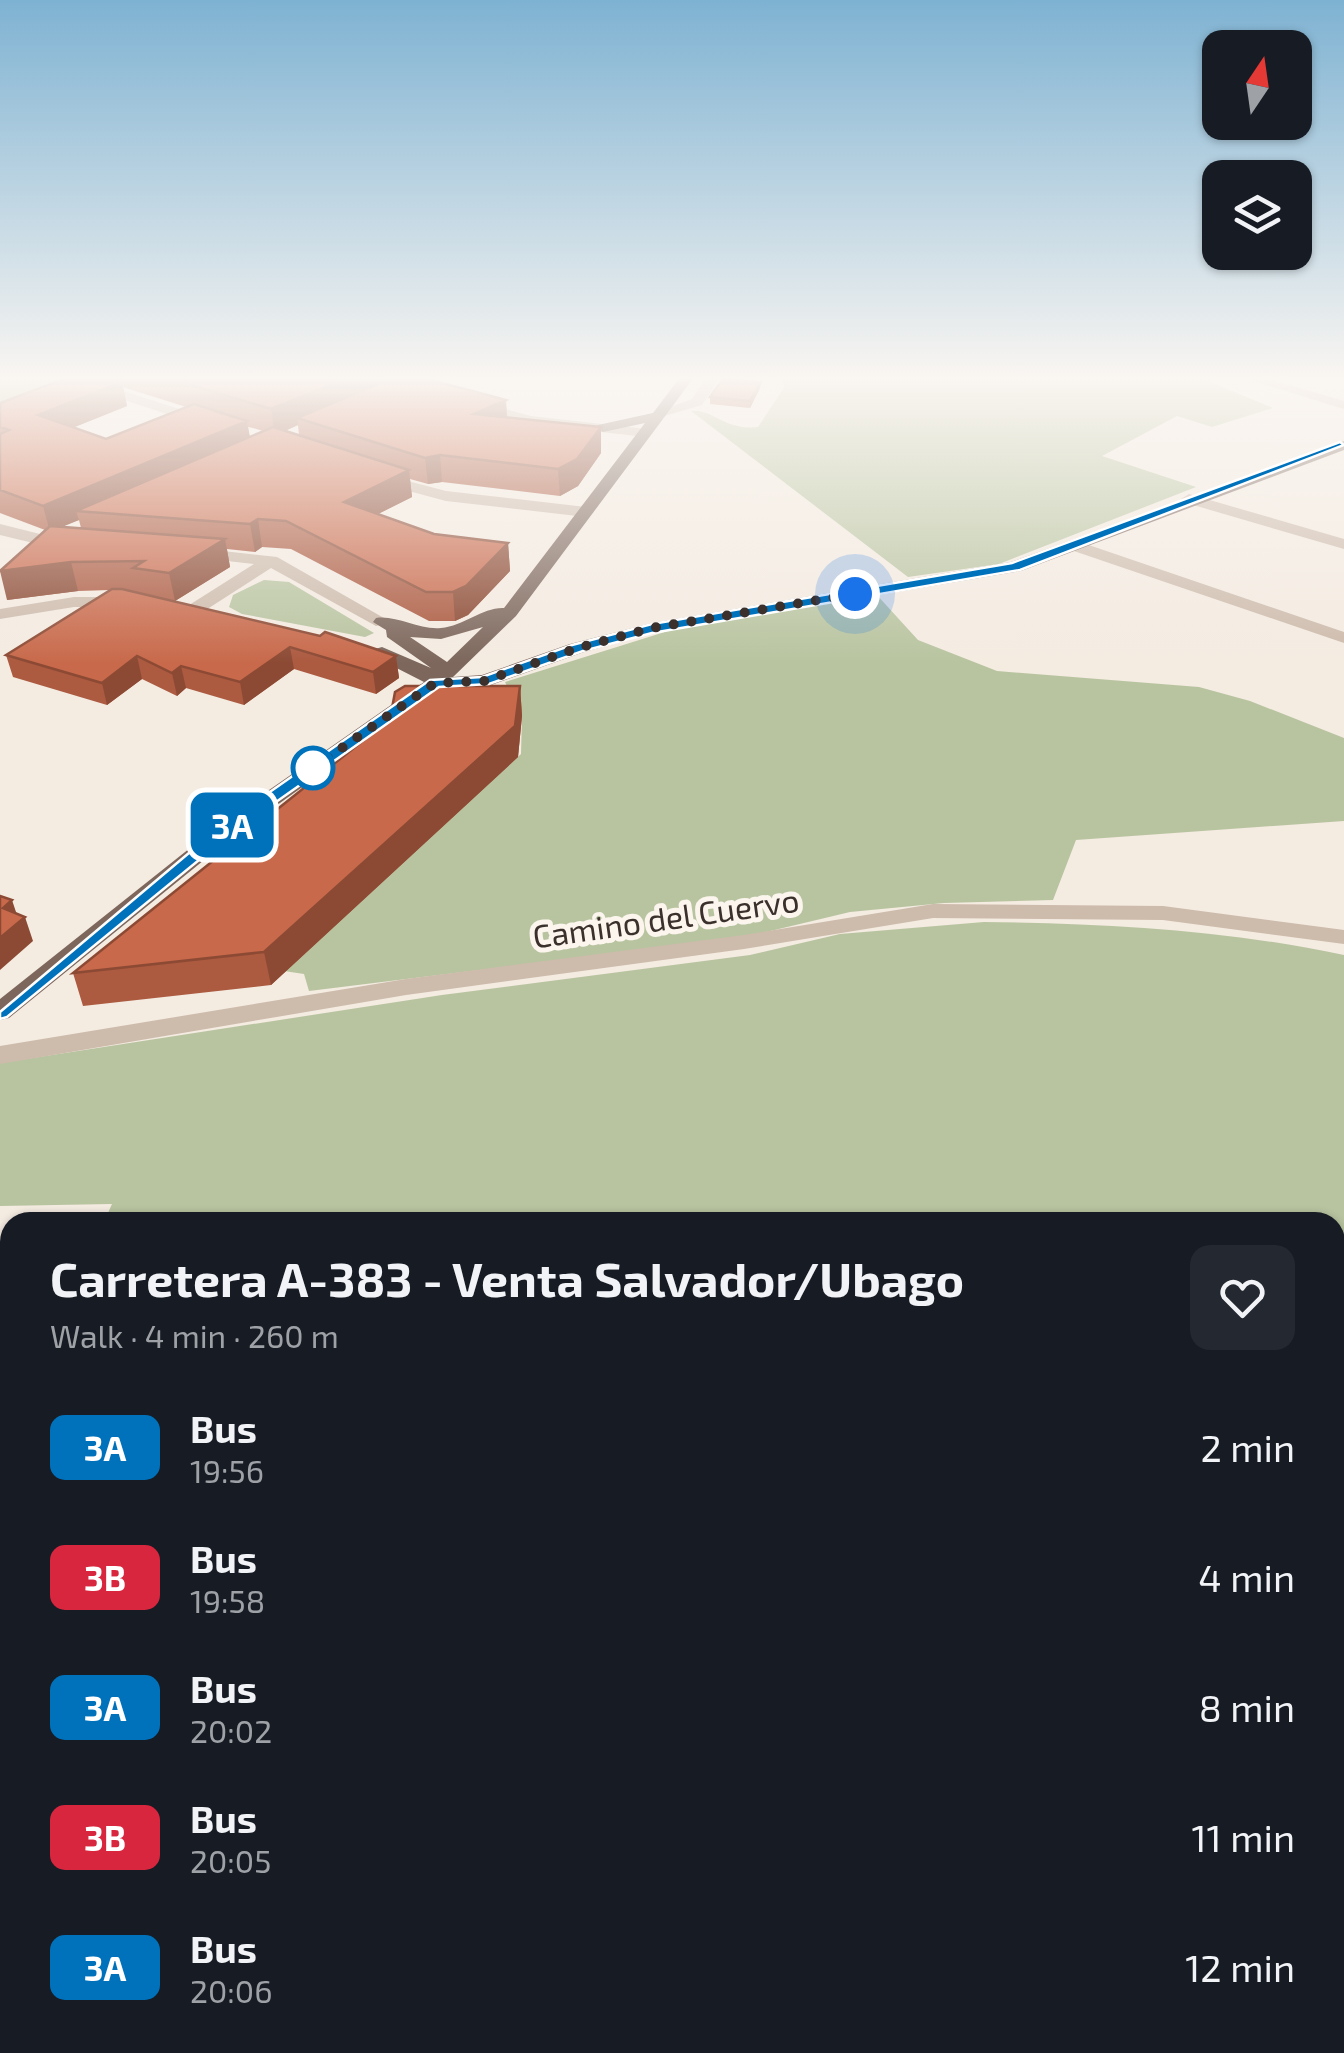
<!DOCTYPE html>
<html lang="en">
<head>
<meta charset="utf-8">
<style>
	:root { --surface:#171b24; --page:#242831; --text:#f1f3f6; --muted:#9ea1a6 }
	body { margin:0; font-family:"Exo 2",sans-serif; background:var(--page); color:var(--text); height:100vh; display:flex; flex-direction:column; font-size:38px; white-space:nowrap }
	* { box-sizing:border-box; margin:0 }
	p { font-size:32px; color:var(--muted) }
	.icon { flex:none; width:55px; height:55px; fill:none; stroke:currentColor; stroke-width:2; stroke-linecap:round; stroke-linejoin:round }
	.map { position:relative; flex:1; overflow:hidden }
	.side { position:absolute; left:0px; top:1212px; width:1345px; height:842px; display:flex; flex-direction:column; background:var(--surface); border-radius:30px 30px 0 0; box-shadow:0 2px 8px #0004 }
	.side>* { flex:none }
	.badge { padding:0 20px; border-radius:15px; font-size:35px; line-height:65px }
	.needle { width:65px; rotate:13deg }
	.fabs { position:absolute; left:1202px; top:30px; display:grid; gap:20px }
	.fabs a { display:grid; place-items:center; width:110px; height:110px; border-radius:20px; background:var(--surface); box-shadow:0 2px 8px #0004; font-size:50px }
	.you { position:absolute; width:50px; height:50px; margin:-25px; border:8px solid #fff; border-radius:50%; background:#1a73e8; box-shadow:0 0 0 15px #1a73e833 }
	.map>.badge { position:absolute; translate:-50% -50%; box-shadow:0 0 0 5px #fff }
	.round { display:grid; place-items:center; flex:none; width:105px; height:105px; border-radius:20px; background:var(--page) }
	.headline { display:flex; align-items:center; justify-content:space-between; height:170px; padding:0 50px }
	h1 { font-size:48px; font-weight:700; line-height:75px }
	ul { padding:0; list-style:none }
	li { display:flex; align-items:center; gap:30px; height:130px; padding:0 50px }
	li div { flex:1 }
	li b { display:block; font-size:38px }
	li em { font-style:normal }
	li .badge { min-width:110px; font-weight:700; text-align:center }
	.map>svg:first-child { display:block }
	.green { fill:#b8c4a0 }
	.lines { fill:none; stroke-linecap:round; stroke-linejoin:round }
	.path { stroke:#b9a596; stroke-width:6; stroke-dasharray:8 8; stroke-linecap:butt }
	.minor { fill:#cdbbac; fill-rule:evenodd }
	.major { fill:#7d675c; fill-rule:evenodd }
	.wall { fill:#ac5a40; fill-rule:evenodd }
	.shaded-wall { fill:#8c4a34 }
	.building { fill:#c8694b; stroke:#8c4a34; stroke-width:2.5 }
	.line { fill:#0072bc; stroke:#fff; stroke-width:2.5 }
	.walk { stroke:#3b302b; stroke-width:10; stroke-dasharray:0 18 }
	.stop-dot { fill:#fff; stroke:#0072bc; stroke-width:5 }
	.labels { text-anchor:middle; stroke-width:10; stroke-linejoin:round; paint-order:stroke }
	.street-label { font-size:32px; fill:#3b302b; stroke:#fbf5ee }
</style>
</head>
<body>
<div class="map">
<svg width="1344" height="2053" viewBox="0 0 1344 2053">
	<rect width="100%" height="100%" fill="#f4ebe1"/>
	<!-- green -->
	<path class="green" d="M0,376H97L0,410Z
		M778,376H1217L1210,382L1273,408L1212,427L1177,416L1102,456L1196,487L999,564L908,577L691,411C714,409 724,431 758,427L785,386Z
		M264,580L289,582L374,633L365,637L242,614L229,607L233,595Z
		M876,594L918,640L997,671L1199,687L1250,701L1344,738V821L1076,840L1053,900L944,903L850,912L741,938L309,991L304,974L284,971L521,754L522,716L505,682L668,631Z
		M984,922C1103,923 1227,930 1344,955V2053H0V1370L10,1354V2045H1335V1222H104L112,1204L0,1206V1063L442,995L750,955L840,934Z"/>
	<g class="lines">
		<!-- path -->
		<path class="path" d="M981,2053L987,2045"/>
		<!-- minor -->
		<path class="minor" d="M707,376H721L702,405L654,419V413L692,399Z
			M1237,376H1258L1344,401V409Z
			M96,382L210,419L212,422L200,425L91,389L89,386Z
			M476,401L531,416L646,429L653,433L646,437L530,424L471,408L469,405Z
			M381,474L446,491L586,507L594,512L586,517L446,501L375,482V476Z
			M1189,494L1344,539V549L1183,502L1181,499Z
			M0,524L68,541L70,545L62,550L0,535Z
			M1077,541L1344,632V643L1071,550L1069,546Z
			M197,548L277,557L391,622L376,626L271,568L198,615H186V607L254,564L191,557L189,553Z
			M74,597H122L131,602L122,607H74L0,619V609Z
			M933,904L1163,906L1344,930V944L1163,920L933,918L744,949L406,995L0,1064V1046L406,979L744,935Z"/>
		<!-- major -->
		<path class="major" d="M681,376H695L516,616L453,677L482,675L570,644L652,623L1011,562L1344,441V450L1021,571L653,633L584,652L491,685L440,689L235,835L9,1018L0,1020V999L219,825L424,682L375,657V649L382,647L431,668L387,637L386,630L373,622L376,618C397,615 418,630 441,628C464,626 483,607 504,608L645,423L603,432L596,428L598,425L653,413ZM483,627L447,662L410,637L441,639Z"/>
	</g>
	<!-- wall -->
	<path class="wall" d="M113,376H416L506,400L507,417L601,427V453L578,486L560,496L442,482L428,484L410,479L412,497L378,514L434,534L508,543L510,571L468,615L455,621H429L291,549L262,547L255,552L227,549L230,567L175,601L396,656L399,678L376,694L294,669L244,705L186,688L177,696L142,679L107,705L13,677L6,655L110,590L78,591L7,600L45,530L0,513V403L114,379ZM123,387L186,407L106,439L74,427L127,406ZM298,425L299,435L285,431ZM248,427L253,428L263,431L250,437ZM79,520L81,528L62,526Z
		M760,388L750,408L710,404V397Z
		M520,686L522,716L518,757L271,985L83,1006L73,973Z"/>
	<!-- shaded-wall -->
	<path class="shaded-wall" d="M353,376H398L297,418L298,425L275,435L271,409Z
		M122,382L127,406L45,439L38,415Z
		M761,382L760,388L750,408V401Z
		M506,400L507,425L474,414Z
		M247,421L251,446L76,511L79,520L50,532L43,506Z
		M601,427V453L578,486L560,496L558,469Z
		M440,455L442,482L428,484L425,458Z
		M409,470L412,497L348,529L344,502Z
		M258,519L262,547L255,552L250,524Z
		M225,539L230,567L175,601L169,573Z
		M508,543L510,571L468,615L455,621L453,592Z
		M71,562L78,591L7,600L0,571Z
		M290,647L294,669L244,705L240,682Z
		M137,656L142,679L107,705L102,683Z
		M396,656L399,678L376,694L373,672Z
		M181,666L186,688L177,696L172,673Z
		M520,686L522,716L518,757L271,985L264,952Z
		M12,900L19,921L25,917L33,941L0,970V938L3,908Z"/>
	<!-- building -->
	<path class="building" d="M72,376H102L122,382L38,415L106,439L194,404L247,421L43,506L0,490V434L9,430L0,427V403Z
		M161,376H353L271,409Z
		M397,376H416L506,400L474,414L601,427L577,459L558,469L440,455L425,458L297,418Z
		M723,379L761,382L750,401L710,397Z
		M273,427L409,470L344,502L434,534L508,543L466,586L453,592H426L286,521L258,519L250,524L76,511Z
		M50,526L225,539L169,573L133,568L144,561L71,562L0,571Z
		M112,589H122L320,636L325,632L396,656L373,672L290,647L240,682L181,666L172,673L137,656L102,683L6,655Z
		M405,686H520L515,726L264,952L73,973L390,719L395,692Z
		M0,896L12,900L3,908L25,917L0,938Z"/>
	<!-- sky -->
	<linearGradient id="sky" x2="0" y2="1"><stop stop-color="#7eb2d2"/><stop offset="0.57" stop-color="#faf6f2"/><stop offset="1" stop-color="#faf6f2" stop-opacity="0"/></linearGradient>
	<rect width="1344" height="663" fill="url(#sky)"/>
	<!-- line -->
	<path class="line" d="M1340,442L1344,445L1020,570L652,633L583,651L489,684L439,687L232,833L7,1017L0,1019V1012L221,826L430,680L482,677L572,645L652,624L1012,563Z"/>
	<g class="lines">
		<!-- walk -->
		<path class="walk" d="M313,768L435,683L484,681L578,648L652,628L855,594"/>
	</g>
	<!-- markers -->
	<circle class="stop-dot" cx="313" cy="768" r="20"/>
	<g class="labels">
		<!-- street labels -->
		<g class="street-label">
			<text transform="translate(666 919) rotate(-8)" y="11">Camino del Cuervo</text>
		</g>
	</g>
</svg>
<div class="fabs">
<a><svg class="needle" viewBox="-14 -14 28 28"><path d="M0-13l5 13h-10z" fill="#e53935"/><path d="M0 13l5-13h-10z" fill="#9ea1a6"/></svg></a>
<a><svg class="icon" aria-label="layers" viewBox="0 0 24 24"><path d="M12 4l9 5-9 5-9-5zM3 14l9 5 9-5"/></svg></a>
</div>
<div class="you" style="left:855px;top:594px"></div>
<b class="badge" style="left:232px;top:825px;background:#0072bc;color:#fff">3A</b>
<section class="side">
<div class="headline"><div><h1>Carretera A-383 - Venta Salvador/Ubago</h1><p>Walk · 4 min · 260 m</p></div><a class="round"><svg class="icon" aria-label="heart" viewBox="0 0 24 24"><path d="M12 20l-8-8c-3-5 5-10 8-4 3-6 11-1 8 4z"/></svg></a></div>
<ul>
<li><span class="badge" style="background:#0072bc;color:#fff">3A</span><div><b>Bus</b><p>19:56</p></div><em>2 min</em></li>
<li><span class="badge" style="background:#d7263d;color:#fff">3B</span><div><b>Bus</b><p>19:58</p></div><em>4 min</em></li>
<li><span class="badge" style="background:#0072bc;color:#fff">3A</span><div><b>Bus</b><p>20:02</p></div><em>8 min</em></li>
<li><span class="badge" style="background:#d7263d;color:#fff">3B</span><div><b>Bus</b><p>20:05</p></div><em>11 min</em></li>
<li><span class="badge" style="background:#0072bc;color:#fff">3A</span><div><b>Bus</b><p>20:06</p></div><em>12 min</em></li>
</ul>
</section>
</div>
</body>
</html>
